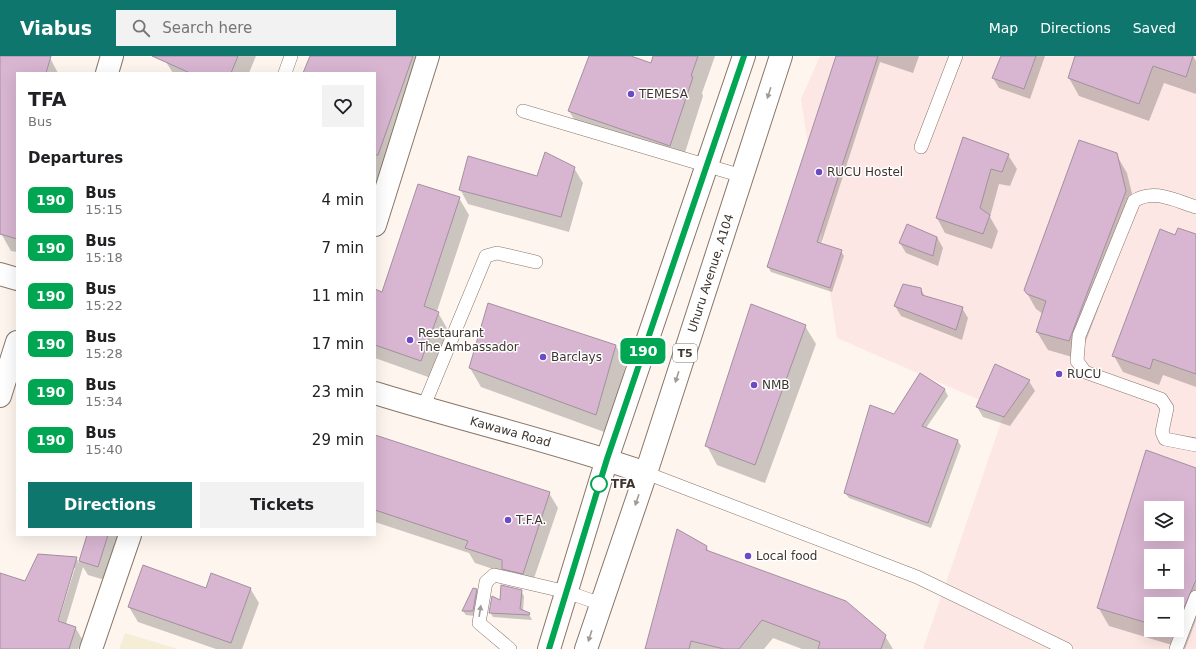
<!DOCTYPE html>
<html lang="en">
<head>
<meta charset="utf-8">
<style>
	:root { --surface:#fff; --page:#f2f2f2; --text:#202124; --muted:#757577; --accent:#0f766e }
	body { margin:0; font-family:"DejaVu Sans",sans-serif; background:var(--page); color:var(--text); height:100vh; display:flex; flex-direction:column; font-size:15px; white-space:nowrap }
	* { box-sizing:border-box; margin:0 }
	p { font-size:13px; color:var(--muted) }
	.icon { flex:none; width:22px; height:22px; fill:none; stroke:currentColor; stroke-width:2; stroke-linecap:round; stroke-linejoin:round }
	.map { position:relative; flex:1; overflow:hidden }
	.drawer { position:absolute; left:16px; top:16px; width:360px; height:464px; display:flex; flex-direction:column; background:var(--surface); border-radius:0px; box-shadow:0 4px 16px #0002 }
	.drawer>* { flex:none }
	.badge { padding:0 8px; border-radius:6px; font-size:14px; line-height:26px }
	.buttons { position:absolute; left:1144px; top:445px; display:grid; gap:8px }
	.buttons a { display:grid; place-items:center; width:40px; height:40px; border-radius:0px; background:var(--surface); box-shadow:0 4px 16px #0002; font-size:20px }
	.map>.badge { position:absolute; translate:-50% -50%; box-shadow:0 0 0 2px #fff }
	h2 { padding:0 12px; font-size:15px; line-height:36px }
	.round { display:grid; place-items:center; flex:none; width:42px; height:42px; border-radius:0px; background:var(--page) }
	.head { display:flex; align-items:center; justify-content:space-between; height:68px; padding:0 12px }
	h1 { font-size:19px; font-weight:600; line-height:30px }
	.action { display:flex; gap:8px; margin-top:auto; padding:8px 12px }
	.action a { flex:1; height:46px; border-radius:0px; background:var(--accent); color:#fff; font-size:16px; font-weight:600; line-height:46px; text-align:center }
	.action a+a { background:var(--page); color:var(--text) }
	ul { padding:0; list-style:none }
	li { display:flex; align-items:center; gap:12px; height:48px; padding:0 12px }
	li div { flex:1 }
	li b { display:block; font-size:15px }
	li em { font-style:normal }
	li .badge { min-width:44px; font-weight:700; text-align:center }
	header { display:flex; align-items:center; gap:24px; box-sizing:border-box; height:56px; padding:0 20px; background:var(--accent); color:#fff }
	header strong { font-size:19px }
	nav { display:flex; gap:22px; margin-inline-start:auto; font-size:14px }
	.search { width:280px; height:36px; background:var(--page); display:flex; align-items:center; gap:10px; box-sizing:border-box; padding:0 14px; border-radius:0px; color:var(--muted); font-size:15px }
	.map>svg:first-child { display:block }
	.industrial { fill:#f6edd7 }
	.education { fill:#fde7e5; fill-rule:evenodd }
	.shadow { fill:#0003; fill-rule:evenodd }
	.building { fill:#d8b5d1; stroke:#a3909f; fill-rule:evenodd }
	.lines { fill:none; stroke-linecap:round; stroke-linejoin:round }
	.service-casing { stroke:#887668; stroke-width:14 }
	.minor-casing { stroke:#887668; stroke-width:24 }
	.trunk-casing { stroke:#887668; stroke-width:24 }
	.service { stroke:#fff; stroke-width:13 }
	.minor { stroke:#fff; stroke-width:22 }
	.trunk { stroke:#fff; stroke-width:22 }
	.oneway { fill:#9e9a97 }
	.line-casing { stroke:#fff; stroke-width:9 }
	.line { stroke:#00a651; stroke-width:6 }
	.poi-dot { fill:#6b4ac3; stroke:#fff; stroke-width:1.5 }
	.stop-dot { fill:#fff; stroke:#00a651; stroke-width:2 }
	.labels { text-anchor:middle; stroke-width:3; stroke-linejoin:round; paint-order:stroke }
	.shield { fill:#fff; stroke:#78726d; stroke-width:1 }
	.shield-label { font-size:11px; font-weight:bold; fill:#3e352f }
	.poi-label { font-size:12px; fill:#3e352f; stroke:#fff; text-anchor:start }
	.street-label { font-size:12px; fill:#3e352f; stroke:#fff }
	.stop-label { font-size:12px; font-weight:bold; fill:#3e352f; stroke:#fff; text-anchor:start }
</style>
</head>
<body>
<header>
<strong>Viabus</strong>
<div class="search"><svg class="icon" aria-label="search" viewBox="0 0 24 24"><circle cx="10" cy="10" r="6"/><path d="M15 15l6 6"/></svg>Search here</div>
<nav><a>Map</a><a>Directions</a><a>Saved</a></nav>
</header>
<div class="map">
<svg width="1196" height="593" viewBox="0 0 1196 593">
	<rect width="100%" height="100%" fill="#fef5ef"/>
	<!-- industrial -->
	<path class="industrial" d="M125,577L178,593H119Z"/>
	<!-- education -->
	<path class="education" d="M820,0H1196V593H923L1005,355L837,282L801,43ZM1151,452H1177V478H1151ZM1151,500H1177V526H1151ZM1151,548H1177V574H1151Z"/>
	<!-- shadow -->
	<path class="shadow" d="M0,0H42L50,2L58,17H17V196L11,195L2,179H0Z
		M169,0H256L249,17H173L166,6Z
		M311,0H428L375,175V17H304Z
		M590,0H628L652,8L654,0H715L702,37L703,40L681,109L580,73L569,55Z
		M837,0H919L913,17L880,6L821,188L841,195L844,200L832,236L771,216L768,211Z
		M1002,0H1045L1030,43L999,32L993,22Z
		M1077,0H1193L1196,5V38L1164,27L1149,65L1079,40L1069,22Z
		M963,82L1008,99L1017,113L1010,130L999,128L990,161L998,175L992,193L945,177L937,162Z
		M1116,98L1127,117L1136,154L1079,303L1048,294L1037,276L1043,258L1036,253L1025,234Z
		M574,112L583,127L569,176L468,148L460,133L537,121Z
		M459,142L469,159L437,255L448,274L431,322L375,302V234L383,237Z
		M1196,179V331L1163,319L1159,329L1123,316L1114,300L1175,180Z
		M937,181L943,192L938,210L906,197L900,187Z
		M921,233L925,241L962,252L968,262L962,284L901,260L895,250Z
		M805,270L816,288L765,427L717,409L707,390Z
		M616,290L626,308L607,377L481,331L470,312Z
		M921,319L945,334L948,340L926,372L958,385L961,390L931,472L849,442L845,437Z
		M1029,325L1035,335L1010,370L983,361L977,351Z
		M375,380L549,437L558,452L531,531L505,517L475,507L469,497L375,466Z
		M1146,395L1196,413V564L1185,593L1109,570L1098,551ZM1151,452H1177V478H1151ZM1151,500H1177V526H1151ZM1151,548H1177V574H1151Z
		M88,479H120L105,524L88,519L83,511L66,568L75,571L82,583L78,593H10L0,587V518L25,526L76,502L79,507ZM72,512H75L57,570L55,569Z
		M706,490L709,496L885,580L893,593H802L773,582L764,593H646Z
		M250,532L259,547L242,593H216L138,566L129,551L207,533Z
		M476,534L479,539L475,560L466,559L463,555Z
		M521,535L524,540L523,555L529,558L532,564L493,561L490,556L501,545Z"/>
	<!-- building -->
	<path class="building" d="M0,0H51L46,17H17V183L0,178Z
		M152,0H238L231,17H190Z
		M310,0H413L378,99H375V17H303Z
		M589,0H631L651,7L653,0H698L691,20L693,21L670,90L568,55Z
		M836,0H878L817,186L842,194L830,232L767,211Z
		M1001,0H1036L1024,33L992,22Z
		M1075,0H1193L1186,21L1153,10L1139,48L1068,22Z
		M963,81L1009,98L1002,116L991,113L980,152L990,159L983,178L936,162Z
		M1079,84L1117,97L1126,135L1069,285L1036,276L1046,245L1027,238L1024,234Z
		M545,96L575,111L561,161L459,134L468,100L537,120Z
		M418,128L460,141L424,250L439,256L421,305L375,289V233L382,236Z
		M907,168L937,181L933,200L899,187Z
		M1178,172L1196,178V318L1153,303L1150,313L1112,300L1160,173L1175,179Z
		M903,228L921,232L922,239L963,251L956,274L894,250Z
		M488,247L616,289L596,359L469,312Z
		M751,248L806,269L755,409L705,390Z
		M995,308L1030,324L1004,361L976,351Z
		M920,317L945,333L922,370L958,384L928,467L844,437L870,349L894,358Z
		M375,379L550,436L523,518L502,513V504L465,492L468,485L375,454Z
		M1146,394L1196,412V524L1177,568V548H1151V568L1097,552ZM1151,452H1177V478H1151ZM1151,500H1177V526H1151Z
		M677,473L707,490L706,494L846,545L886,579L881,593H818L820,586L762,564L739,593H724L691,585L689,593H645Z
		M87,479H108L98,511L79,505Z
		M38,498L77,501L58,565L76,571L69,593H0V517L25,525Z
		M143,509L206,532L211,517L251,532L231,587L128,551Z
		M501,529L522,534L520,553L530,557L529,559L489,557L492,540L500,544Z
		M473,532L477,533L473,555H462Z"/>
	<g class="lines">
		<!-- service casing -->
		<g class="service-casing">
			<path id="service" d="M285,17L291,0
				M523,55L742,120
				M921,91L956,0
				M1196,151C1176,145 1154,132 1134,145L1079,280L1077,305L1085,316L1161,343L1167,352L1162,376L1165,383L1196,389
				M423,352L486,200L497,197L536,206
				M646,417L917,521L1066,593
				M510,593L479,567L486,526L494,519L567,536L601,548
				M1176,593L1196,541"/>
		</g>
		<!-- minor casing -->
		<g class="minor-casing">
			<g id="minor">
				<path d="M107,17L112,0"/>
				<path d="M375,169L428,0"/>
				<path d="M0,218L17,223"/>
				<path id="s1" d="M375,337C465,365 557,386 646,417"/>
				<path d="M0,340L17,286"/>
				<path d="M91,593L130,479"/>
			</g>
		</g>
		<!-- trunk casing -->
		<g class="trunk-casing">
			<g id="trunk">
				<path d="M549,593L607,403L744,0"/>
				<path id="s2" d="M586,593L646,417L781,0"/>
			</g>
		</g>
		<!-- service -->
		<use href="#service" class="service"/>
		<!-- minor -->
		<use href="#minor" class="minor"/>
		<!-- trunk -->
		<use href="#trunk" class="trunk"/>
	</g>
	<!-- one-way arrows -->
	<defs><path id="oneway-solid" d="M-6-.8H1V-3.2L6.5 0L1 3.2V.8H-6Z"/></defs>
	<g class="oneway">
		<use href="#oneway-solid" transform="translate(769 37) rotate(108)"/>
		<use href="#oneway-solid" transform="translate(677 321) rotate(108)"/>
		<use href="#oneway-solid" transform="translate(637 444) rotate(109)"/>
		<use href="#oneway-solid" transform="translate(480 555) rotate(-81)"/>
		<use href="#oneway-solid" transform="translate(590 580) rotate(108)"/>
	</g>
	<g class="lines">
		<!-- line casing -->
		<g class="line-casing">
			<path id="line" d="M549,593L607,403L744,0"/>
		</g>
		<!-- line -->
		<use href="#line" class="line"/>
	</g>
	<!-- markers -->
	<g class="poi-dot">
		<circle cx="631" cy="38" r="4"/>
		<circle cx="819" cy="116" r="4"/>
		<circle cx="410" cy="284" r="4"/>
		<circle cx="543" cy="301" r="4"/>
		<circle cx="1059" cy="318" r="4"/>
		<circle cx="754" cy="329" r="4"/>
		<circle cx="508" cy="464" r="4"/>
		<circle cx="748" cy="500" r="4"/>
	</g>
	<circle class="stop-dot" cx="599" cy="428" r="8"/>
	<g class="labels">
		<!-- shield labels -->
		<rect class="shield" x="673" y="288" width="24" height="18" rx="3"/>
		<g class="shield-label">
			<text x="685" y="301">T5</text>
		</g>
		<!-- poi labels -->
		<g class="poi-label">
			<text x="639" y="42">TEMESA</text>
			<text x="827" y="120">RUCU Hostel</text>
			<text x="418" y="281">Restaurant<tspan x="418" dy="14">The Ambassador</tspan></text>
			<text x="551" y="305">Barclays</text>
			<text x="1067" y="322">RUCU</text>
			<text x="762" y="333">NMB</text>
			<text x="516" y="468">T.F.A.</text>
			<text x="756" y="504">Local food</text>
		</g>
		<!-- street labels -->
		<g class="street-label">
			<text dy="4" stroke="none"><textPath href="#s2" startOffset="396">Uhuru Avenue, A104</textPath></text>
			<text dy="4" stroke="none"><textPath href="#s1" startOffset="141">Kawawa Road</textPath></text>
		</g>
		<!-- stop labels -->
		<g class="stop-label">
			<text x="611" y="432">TFA</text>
		</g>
	</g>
</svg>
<div class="buttons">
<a><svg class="icon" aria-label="layers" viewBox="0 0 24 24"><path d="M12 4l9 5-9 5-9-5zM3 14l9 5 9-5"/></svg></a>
<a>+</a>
<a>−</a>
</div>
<b class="badge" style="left:643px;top:295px;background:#00a651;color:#fff">190</b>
<section class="drawer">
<div class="head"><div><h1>TFA</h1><p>Bus</p></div><a class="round"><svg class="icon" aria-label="heart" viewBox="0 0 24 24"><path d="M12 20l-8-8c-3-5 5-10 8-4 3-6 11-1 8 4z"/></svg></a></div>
<h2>Departures</h2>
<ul>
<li><span class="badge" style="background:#00a651;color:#fff">190</span><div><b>Bus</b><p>15:15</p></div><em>4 min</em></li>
<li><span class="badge" style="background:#00a651;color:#fff">190</span><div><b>Bus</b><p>15:18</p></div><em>7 min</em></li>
<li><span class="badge" style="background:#00a651;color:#fff">190</span><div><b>Bus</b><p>15:22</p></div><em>11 min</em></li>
<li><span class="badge" style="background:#00a651;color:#fff">190</span><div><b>Bus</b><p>15:28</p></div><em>17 min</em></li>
<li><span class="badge" style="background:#00a651;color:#fff">190</span><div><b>Bus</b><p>15:34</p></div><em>23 min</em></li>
<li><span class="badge" style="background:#00a651;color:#fff">190</span><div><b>Bus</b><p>15:40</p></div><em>29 min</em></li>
</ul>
<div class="action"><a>Directions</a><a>Tickets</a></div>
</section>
</div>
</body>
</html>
